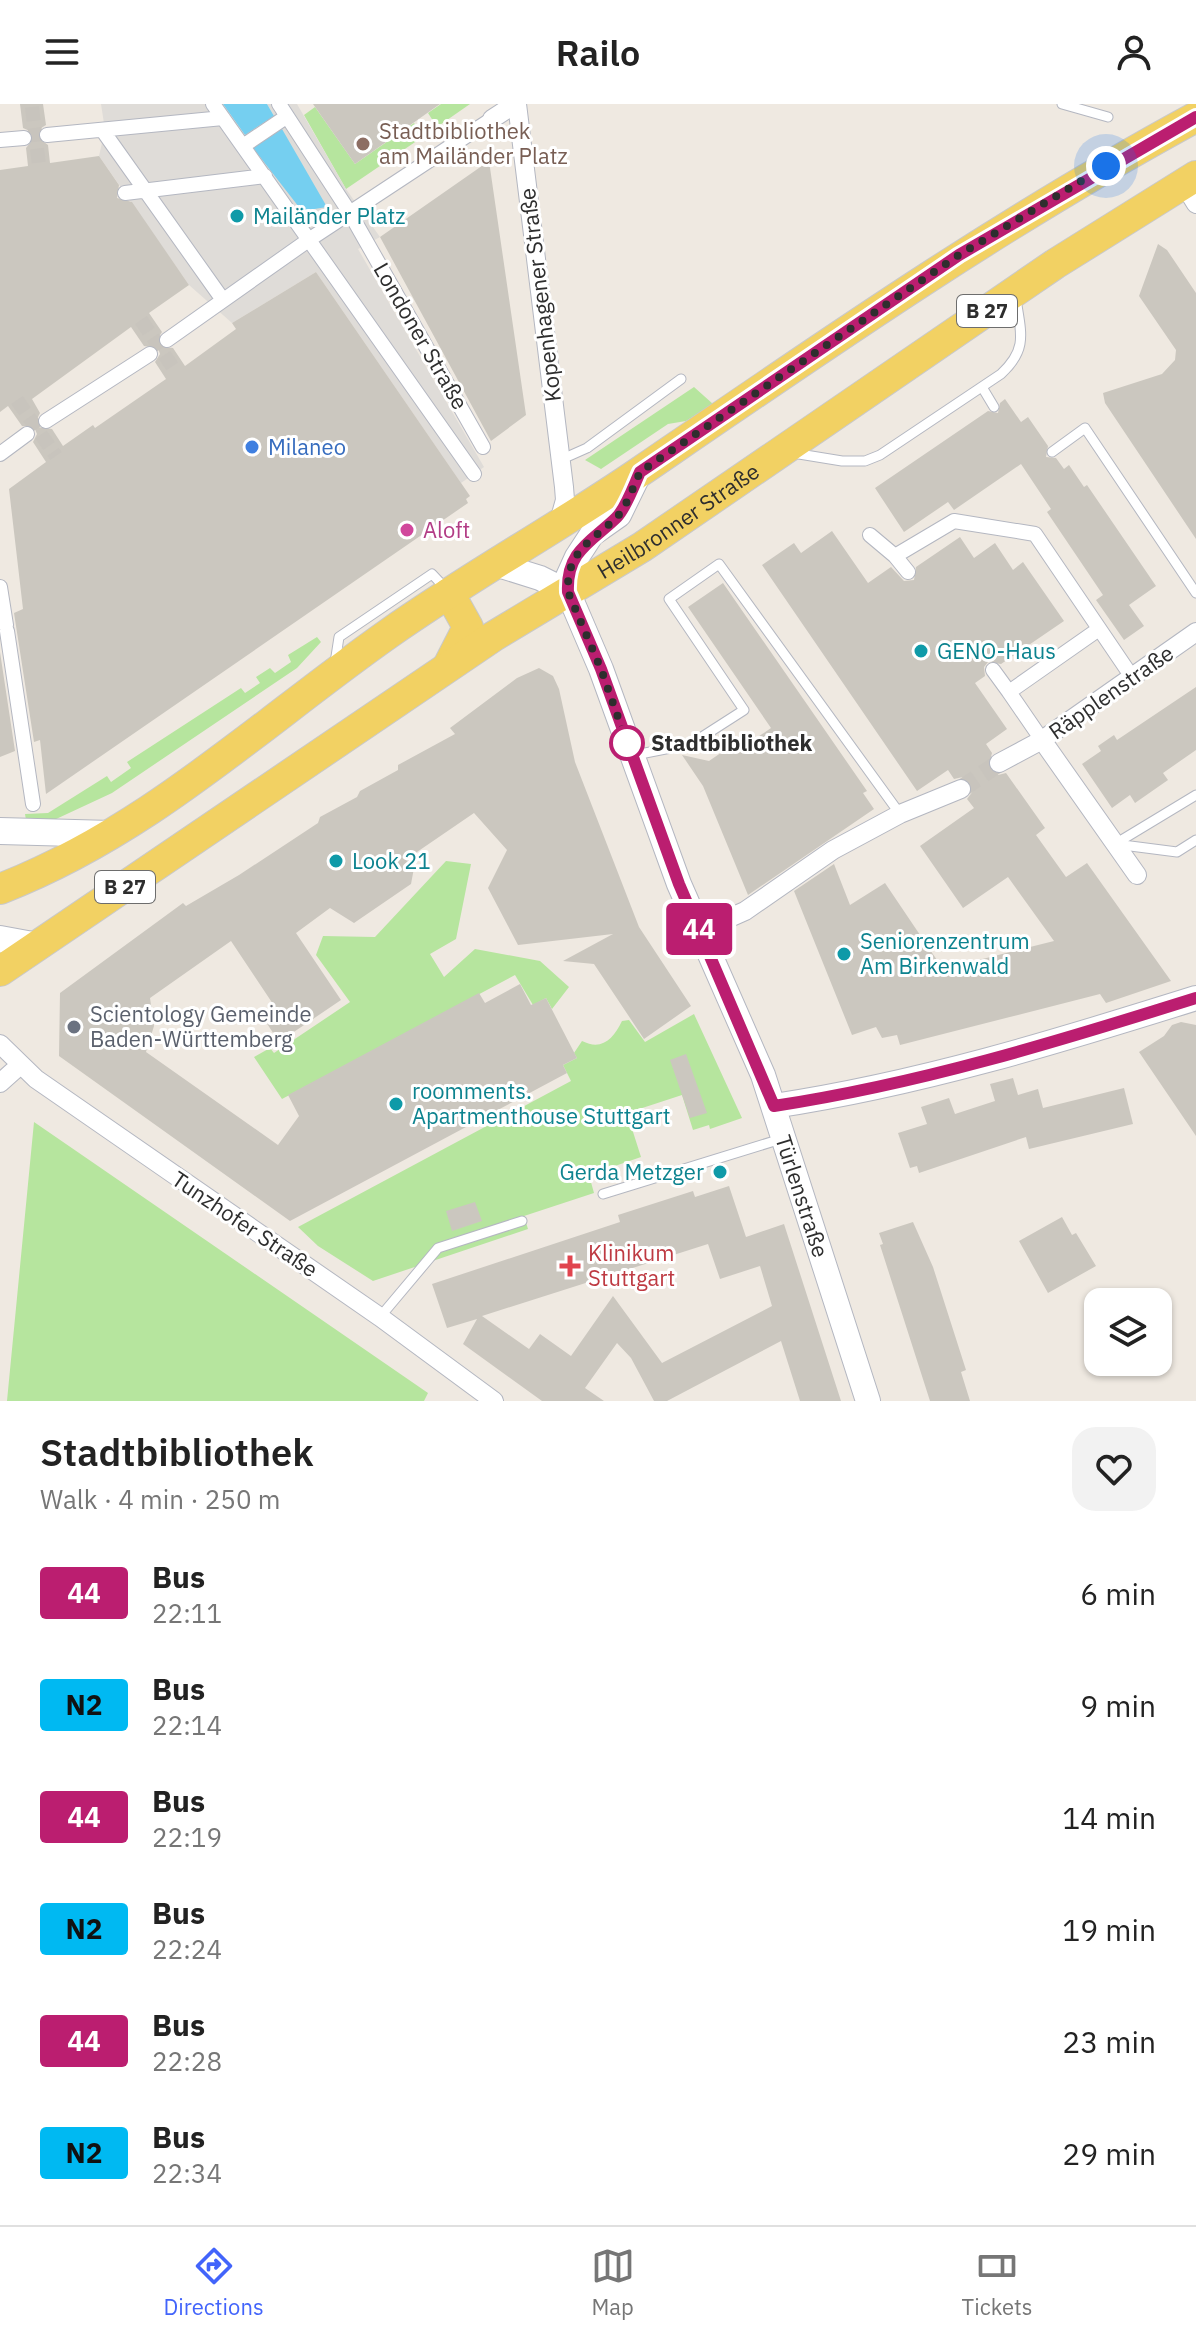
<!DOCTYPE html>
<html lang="en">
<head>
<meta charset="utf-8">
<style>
	:root { --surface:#fff; --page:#f2f2f2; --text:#222; --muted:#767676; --line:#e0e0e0; --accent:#4264fb }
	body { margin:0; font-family:"IBM Plex Sans",sans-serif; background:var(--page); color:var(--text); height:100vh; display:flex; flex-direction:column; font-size:30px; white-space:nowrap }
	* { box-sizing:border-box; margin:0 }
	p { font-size:26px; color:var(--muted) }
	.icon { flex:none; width:44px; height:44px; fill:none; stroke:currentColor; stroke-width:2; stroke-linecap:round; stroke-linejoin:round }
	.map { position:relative; height:1297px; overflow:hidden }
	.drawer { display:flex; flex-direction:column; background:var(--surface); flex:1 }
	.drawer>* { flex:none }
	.badge { padding:0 16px; border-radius:6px; font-size:28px; line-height:52px }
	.fabs { position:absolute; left:1084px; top:1184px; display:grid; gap:16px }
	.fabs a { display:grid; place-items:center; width:88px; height:88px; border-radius:16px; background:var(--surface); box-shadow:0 2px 6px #0004; font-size:40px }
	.you { position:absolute; width:40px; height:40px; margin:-20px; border:6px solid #fff; border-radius:50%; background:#1a73e8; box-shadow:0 0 0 12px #1a73e833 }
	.map>.badge { position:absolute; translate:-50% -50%; box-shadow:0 0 0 4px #fff }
	.round { display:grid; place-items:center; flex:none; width:84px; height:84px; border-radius:24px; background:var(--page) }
	.summary { display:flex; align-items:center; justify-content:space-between; height:136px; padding:0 40px }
	h1 { font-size:38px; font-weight:600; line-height:60px }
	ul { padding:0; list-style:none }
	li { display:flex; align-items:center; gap:24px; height:112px; padding:0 40px }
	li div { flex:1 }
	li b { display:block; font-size:30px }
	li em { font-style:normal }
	li .badge { min-width:88px; font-weight:700; text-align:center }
	header { display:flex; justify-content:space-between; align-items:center; height:104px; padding:0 40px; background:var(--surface); font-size:36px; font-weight:600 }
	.menu { display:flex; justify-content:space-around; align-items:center; height:112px; border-top:2px solid var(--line); background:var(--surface); font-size:22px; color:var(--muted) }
	.menu a { display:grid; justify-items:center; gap:4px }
	.menu .selected { color:var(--accent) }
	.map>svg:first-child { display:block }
	.green { fill:#b6e59e }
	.plaza { fill:#dfdcd8 }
	.water { fill:#75cff0 }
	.building { fill:#cbc7bf; fill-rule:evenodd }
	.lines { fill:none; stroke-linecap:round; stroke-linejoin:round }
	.pedestrian-tunnel { stroke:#c8c4bd; stroke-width:14; stroke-dasharray:14 7; stroke-linecap:butt }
	.minor-tunnel { stroke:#c8c4bd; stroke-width:18; stroke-dasharray:18 9; stroke-linecap:butt }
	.service-casing { stroke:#b4b7c1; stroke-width:11 }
	.pedestrian-casing { stroke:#b4b7c1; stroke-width:16 }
	.minor-casing { stroke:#b4b7c1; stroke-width:20 }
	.tertiary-casing { stroke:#b4b7c1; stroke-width:26 }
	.secondary-casing { stroke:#b4b7c1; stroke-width:28 }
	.primary-casing { stroke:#c9c9c9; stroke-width:32 }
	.service { stroke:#fff; stroke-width:9 }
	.pedestrian { stroke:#fff; stroke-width:14 }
	.minor { stroke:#fff; stroke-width:18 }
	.tertiary { stroke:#fff; stroke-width:24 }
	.secondary { stroke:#fff; stroke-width:26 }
	.primary { stroke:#f2d163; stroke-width:30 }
	.line-casing { stroke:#fff; stroke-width:18 }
	.line { stroke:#bb1e70; stroke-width:12 }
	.walk { stroke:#2e2e2e; stroke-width:8; stroke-dasharray:0 14.4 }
	.education-dot { fill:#8d6e63; stroke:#fff; stroke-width:3 }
	.culture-dot { fill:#0f9aa8; stroke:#fff; stroke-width:3 }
	.shop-dot { fill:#3f7fe0; stroke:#fff; stroke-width:3 }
	.hotel-dot { fill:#d1479c; stroke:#fff; stroke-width:3 }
	.stop-dot { fill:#fff; stroke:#bb1e70; stroke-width:4 }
	.worship-dot { fill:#6b7280; stroke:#fff; stroke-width:3 }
	.health-dot { fill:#e0444e; stroke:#fff; stroke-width:3 }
	.labels { text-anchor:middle; stroke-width:6; stroke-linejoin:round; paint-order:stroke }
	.shield { fill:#fff; stroke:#6d6d6d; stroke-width:2 }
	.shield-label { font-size:20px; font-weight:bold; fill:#2e2e2e }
	.education-label { font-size:22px; fill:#785e54; stroke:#fff; text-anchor:start }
	.culture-label { font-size:22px; fill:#0d838f; stroke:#fff; text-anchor:start }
	.street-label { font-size:22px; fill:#2e2e2e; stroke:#fff }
	.shop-label { font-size:22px; fill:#366cbe; stroke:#fff; text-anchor:start }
	.hotel-label { font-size:22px; fill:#b23c85; stroke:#fff; text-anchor:start }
	.stop-label { font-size:22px; font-weight:bold; fill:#2e2e2e; stroke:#fff; text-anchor:start }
	.worship-label { font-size:22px; fill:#5b616d; stroke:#fff; text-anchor:start }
	.health-label { font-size:22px; fill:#be3a42; stroke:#fff; text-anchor:start }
</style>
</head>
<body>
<header><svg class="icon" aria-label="menu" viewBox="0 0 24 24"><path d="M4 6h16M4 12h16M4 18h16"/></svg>Railo<svg class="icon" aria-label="person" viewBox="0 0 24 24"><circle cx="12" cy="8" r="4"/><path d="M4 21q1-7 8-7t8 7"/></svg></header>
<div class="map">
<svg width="1196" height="1297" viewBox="0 0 1196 1297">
	<rect width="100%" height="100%" fill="#efe9e1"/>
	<!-- green -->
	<path class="green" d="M441,0H470L437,23L428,9Z
		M315,3L355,60L414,19L424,32L346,85L304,11Z
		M694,283L713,300L686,317L668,320L601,365L585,356Z
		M317,533L321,538L297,564L112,689L54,716H26L25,710L48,709L107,672L111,678L131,664L127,658L241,584L245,589L260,579L256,573L270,564L275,569L291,558L288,551Z
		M446,757L471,760L456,835L430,850L444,873L475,845L540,857L569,883L552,905L546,894L533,901L515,871L282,995L254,953L270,944L274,949L350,898L316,851L323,832L375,833Z
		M694,910L742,1014L710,1025L709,1021L693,1026L682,991L627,1009L641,1053L589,1071L594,1089L524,1112L528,1125L373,1177L318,1142L298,1123L571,977L563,961L577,954L574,949L582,937C602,947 613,935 622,917L629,916L645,938Z
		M34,1018L428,1289L424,1297H7Z"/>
	<!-- plaza -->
	<path class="plaza" d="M101,0H223L245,31L274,12L267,0H297L346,85L380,133L358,145L484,363L461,379L316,168L232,219L189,181L99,52L105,26Z"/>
	<!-- water -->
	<path class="water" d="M223,0H267L274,12L245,31Z
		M282,25L327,103L302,107L253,44Z"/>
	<!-- building -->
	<path class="building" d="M20,0H43L46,21L38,26L37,33L48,41L50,59L99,52L119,81L117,94L132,98L189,181L149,209L162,228L157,236L159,242L173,244L185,262L236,225L232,219L316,168L470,392L466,395L468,399L46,690L40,636L34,638L16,522L14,509L23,505L9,385L46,358L33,338L37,330L34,323L22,322L8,302L0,308V66L28,62L26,44L34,34L32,28L23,24ZM131,223L144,242L158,244L160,250L155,258L166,275L95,324L93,321L63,342L52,325L38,323L36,317L40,309L32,295Z
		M313,0H440L355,60Z
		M489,57L526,311L491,337L380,133Z
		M1158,140L1167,146L1196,189V435L1105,299L1103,289L1162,270L1175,256L1176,246L1139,192Z
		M1005,295L1021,318L1028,313L1048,342L1046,353L1056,354L1064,365L1069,361L1084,383L1087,381L1156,482L1129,501L1144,522L1124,536L1096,496L1103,491L1047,408L1051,405L1021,360L954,406L948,398L904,428L875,384L988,307L998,309L1000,299Z
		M832,427L868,479L891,463L904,477L914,476L916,463L960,433L974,454L995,439L1013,466L1023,458L1064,517L1001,560L988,558L984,563L985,572L975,579L1007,625L986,640L992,649L988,664L998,671L1006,669L1045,724L1036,731L1066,773L1087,759L1171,877L1106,899L1100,890L900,941L897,931L882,934L876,923L852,931L794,787L834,760L850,801L885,779L943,865L1054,837L1008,773L963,804L920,742L974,704L967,695L973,687L972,680L963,673L954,675L948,666L917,687L762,461L794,439L801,449Z
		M723,479L867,687L863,689L874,705L748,791L703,682L682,651L709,657L731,642L736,648L771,624L688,503Z
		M0,548L15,647L0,653Z
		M539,564L553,572L559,585L575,658L639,823L691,902L644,935L594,860L563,857L613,830L518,841L488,784L507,746L474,709L417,748L411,780L354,819L330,804L296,829L341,896L279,938L264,915L277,906L231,837L150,894L154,922L146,948L278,1041L299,1012L288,991L479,889L485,899L520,880L531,901L546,894L577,954L563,961L567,969L290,1117L59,952L60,889L183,799L186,802L239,771L318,719L320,713L357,693L360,687L398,666V661L455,630L450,624L517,574Z
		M1196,583V646L1163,669L1168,676L1135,699L1130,691L1112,704L1082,660L1101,647L1098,642L1114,631L1117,636Z
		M1181,918L1196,921V1032L1139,948L1164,932L1172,921Z
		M686,950L707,1009L690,1014L670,956Z
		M1013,974L1018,991L1038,985L1043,1004L1124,984L1133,1020L1029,1045L1026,1033L919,1069L917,1062L910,1064L898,1029L927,1020L921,1003L949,994L955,1010L995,997L990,980Z
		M729,1082L746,1133L784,1120L841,1297H800L781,1237L667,1297H654L631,1254L617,1239L585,1284L604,1297H542L463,1240L477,1215L447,1224L432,1180L620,1118L618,1111L693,1087L695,1093ZM708,1140L720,1175L760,1162L772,1202L662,1259L613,1192L571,1252L540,1230L529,1245L482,1212Z
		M475,1098L482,1117L452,1127L446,1107Z
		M1062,1113L1072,1131L1076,1129L1096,1162L1048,1189L1019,1137Z
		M913,1118L933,1163L966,1266L961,1268L970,1297H930L880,1141L883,1140L879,1129Z"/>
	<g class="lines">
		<!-- pedestrian-tunnel -->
		<path class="pedestrian-tunnel" d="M32,3L39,61
			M141,216L176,268
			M17,296L56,352"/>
		<!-- minor-tunnel -->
		<path class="minor-tunnel" d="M961,685L999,659"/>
		<!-- service casing -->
		<g class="service-casing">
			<path id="service" d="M1062,0L1108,13
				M982,283L994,303
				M1052,348L1085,324L1196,489
				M793,349L842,357H865L880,351L1001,270C1028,245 1021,229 1016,195
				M560,356L587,344L681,275
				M335,559L339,533L432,470L447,486
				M635,651L691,640L744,606L669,495L719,460L900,710
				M1196,691L1115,740L1177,748L1196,736
				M603,1090L781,1035
				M380,1213L438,1144L522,1117"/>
		</g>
		<!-- pedestrian casing -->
		<g class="pedestrian-casing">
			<path id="pedestrian" d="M213,0L474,370
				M279,0L350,109L483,343
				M103,27L223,196
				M47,31L223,14
				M0,36L24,34
				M243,42L286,13
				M125,89L265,72
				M167,236L310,135L492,15
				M46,317L150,250
				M0,350L27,330
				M870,431L895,452
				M908,468L895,452L954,417L1035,430L1132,573
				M0,483L6,521
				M7,527L33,700
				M993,566L1009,588
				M1042,636L1009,588L1099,525"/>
		</g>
		<!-- minor casing -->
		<g class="minor-casing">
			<path id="minor" d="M517,0L564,383L565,396L558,421
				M492,15L515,0
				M1183,79L1196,100
				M1042,636L1137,771
				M999,659L1042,636L1196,528
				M700,827L745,807L833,746L900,710L961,685
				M0,940L36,975L380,1213L494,1297
				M0,979L19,962"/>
		</g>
		<!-- tertiary casing -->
		<g class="tertiary-casing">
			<g id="tertiary">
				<path id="s1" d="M640,368L619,411L592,430L577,453L567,475L568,488L601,565L679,780L763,971L868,1297"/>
				<path d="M495,460L540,474L568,488"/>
				<path d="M774,1002C919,980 1056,938 1196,894"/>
			</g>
		</g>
		<!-- secondary casing -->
		<g class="secondary-casing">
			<path id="secondary" d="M0,727L112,730
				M0,835L38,842"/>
		</g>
		<!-- primary casing -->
		<g class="primary-casing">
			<g id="primary">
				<path d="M449,489L468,523L449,560"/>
				<path d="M0,785C149,727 260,620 388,530C470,472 558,424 641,367C822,243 1002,118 1196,13"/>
				<path id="s2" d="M0,867L494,532L642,443L1055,160L1196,72"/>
			</g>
		</g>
		<!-- service -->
		<use href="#service" class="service"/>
		<!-- pedestrian -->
		<use href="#pedestrian" class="pedestrian"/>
		<!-- minor -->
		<use href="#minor" class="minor"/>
		<!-- tertiary -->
		<use href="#tertiary" class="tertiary"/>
		<!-- secondary -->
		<use href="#secondary" class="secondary"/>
		<!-- primary -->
		<use href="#primary" class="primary"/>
	</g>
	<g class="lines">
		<!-- line casing -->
		<g class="line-casing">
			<path id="line" d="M1196,13L959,151L640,368C634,381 627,402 617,413C593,437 566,446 568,488L601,565L679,780L774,1002C919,980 1056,938 1196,894"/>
		</g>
		<!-- line -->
		<use href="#line" class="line"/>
		<!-- walk -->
		<path class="walk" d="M627,639L601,565L568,488C566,446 593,437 617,413C627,402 634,381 640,368L959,151L1106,62"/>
	</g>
	<!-- markers -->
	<circle class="education-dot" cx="363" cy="40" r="8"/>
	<g class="culture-dot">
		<circle cx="237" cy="112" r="8"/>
		<circle cx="921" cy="547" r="8"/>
		<circle cx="336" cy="757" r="8"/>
		<circle cx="844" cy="850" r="8"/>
		<circle cx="396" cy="1000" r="8"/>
		<circle cx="720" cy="1068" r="8"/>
	</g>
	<circle class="shop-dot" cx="252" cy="343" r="8"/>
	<circle class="hotel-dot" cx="407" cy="426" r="8"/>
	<circle class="stop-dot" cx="627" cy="639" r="16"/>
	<circle class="worship-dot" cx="74" cy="923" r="8"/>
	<path class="health-dot" d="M566 1150h8v8h8v8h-8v8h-8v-8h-8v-8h8z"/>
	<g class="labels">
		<!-- shield labels -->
		<g class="shield">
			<rect x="957" y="191" width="60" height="32" rx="6"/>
			<rect x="95" y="767" width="60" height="32" rx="6"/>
		</g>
		<g class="shield-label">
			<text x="987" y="214">B 27</text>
			<text x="125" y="790">B 27</text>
		</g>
		<!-- education labels -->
		<g class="education-label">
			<text x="379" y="35">Stadtbibliothek<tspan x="379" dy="25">am Mailänder Platz</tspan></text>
		</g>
		<!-- culture labels -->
		<g class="culture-label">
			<text x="253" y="120">Mailänder Platz</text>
			<text x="937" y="555">GENO-Haus</text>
			<text x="352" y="765">Look 21</text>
			<text x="860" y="845">Seniorenzentrum<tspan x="860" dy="25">Am Birkenwald</tspan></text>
			<text x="412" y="995">roomments.<tspan x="412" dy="25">Apartmenthouse Stuttgart</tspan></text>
			<text x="704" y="1076" text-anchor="end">Gerda Metzger</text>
		</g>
		<!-- street labels -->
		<g class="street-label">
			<text transform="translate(540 191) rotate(-97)" y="8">Kopenhagener Straße</text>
			<text transform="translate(421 232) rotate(60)" y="8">Londoner Straße</text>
			<text dy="8" stroke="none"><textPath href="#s2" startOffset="814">Heilbronner Straße</textPath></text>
			<text transform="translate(1111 588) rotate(-35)" y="8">Räpplenstraße</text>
			<text dy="8" stroke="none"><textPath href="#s1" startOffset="794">Türlenstraße</textPath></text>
			<text transform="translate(245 1120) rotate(34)" y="8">Tunzhofer Straße</text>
		</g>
		<!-- shop labels -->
		<g class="shop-label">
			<text x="268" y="351">Milaneo</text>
		</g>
		<!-- hotel labels -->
		<g class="hotel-label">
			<text x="423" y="434">Aloft</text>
		</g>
		<!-- stop labels -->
		<g class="stop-label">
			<text x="651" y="647">Stadtbibliothek</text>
		</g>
		<!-- worship labels -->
		<g class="worship-label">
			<text x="90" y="918">Scientology Gemeinde<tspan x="90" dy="25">Baden-Württemberg</tspan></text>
		</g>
		<!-- health labels -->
		<g class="health-label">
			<text x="588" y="1157">Klinikum<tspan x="588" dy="25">Stuttgart</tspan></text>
		</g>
	</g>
</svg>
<div class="fabs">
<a><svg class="icon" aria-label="layers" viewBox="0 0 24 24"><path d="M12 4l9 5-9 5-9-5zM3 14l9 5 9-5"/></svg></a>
</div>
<div class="you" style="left:1106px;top:62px"></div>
<b class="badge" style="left:699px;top:825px;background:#bb1e70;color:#fff">44</b>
</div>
<section class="drawer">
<div class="summary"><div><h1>Stadtbibliothek</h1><p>Walk · 4 min · 250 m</p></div><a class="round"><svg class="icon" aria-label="heart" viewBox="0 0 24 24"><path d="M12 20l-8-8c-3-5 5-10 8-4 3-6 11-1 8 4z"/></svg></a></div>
<ul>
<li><span class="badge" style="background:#bb1e70;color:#fff">44</span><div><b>Bus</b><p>22:11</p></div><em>6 min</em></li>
<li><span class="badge" style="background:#00b9f2;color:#111">N2</span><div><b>Bus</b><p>22:14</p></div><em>9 min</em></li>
<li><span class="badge" style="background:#bb1e70;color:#fff">44</span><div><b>Bus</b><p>22:19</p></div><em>14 min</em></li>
<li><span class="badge" style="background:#00b9f2;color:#111">N2</span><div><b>Bus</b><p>22:24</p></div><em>19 min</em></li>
<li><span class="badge" style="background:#bb1e70;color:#fff">44</span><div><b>Bus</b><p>22:28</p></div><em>23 min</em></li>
<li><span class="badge" style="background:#00b9f2;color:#111">N2</span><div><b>Bus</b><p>22:34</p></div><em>29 min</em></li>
</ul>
</section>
<nav class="menu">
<a class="selected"><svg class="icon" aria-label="directions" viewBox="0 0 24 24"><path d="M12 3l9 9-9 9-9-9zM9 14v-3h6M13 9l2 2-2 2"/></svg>Directions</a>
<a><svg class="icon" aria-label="map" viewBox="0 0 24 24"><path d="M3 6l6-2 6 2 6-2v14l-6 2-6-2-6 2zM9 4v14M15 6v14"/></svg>Map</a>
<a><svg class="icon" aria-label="tickets" viewBox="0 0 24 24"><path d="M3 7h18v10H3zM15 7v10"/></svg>Tickets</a>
</nav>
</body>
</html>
